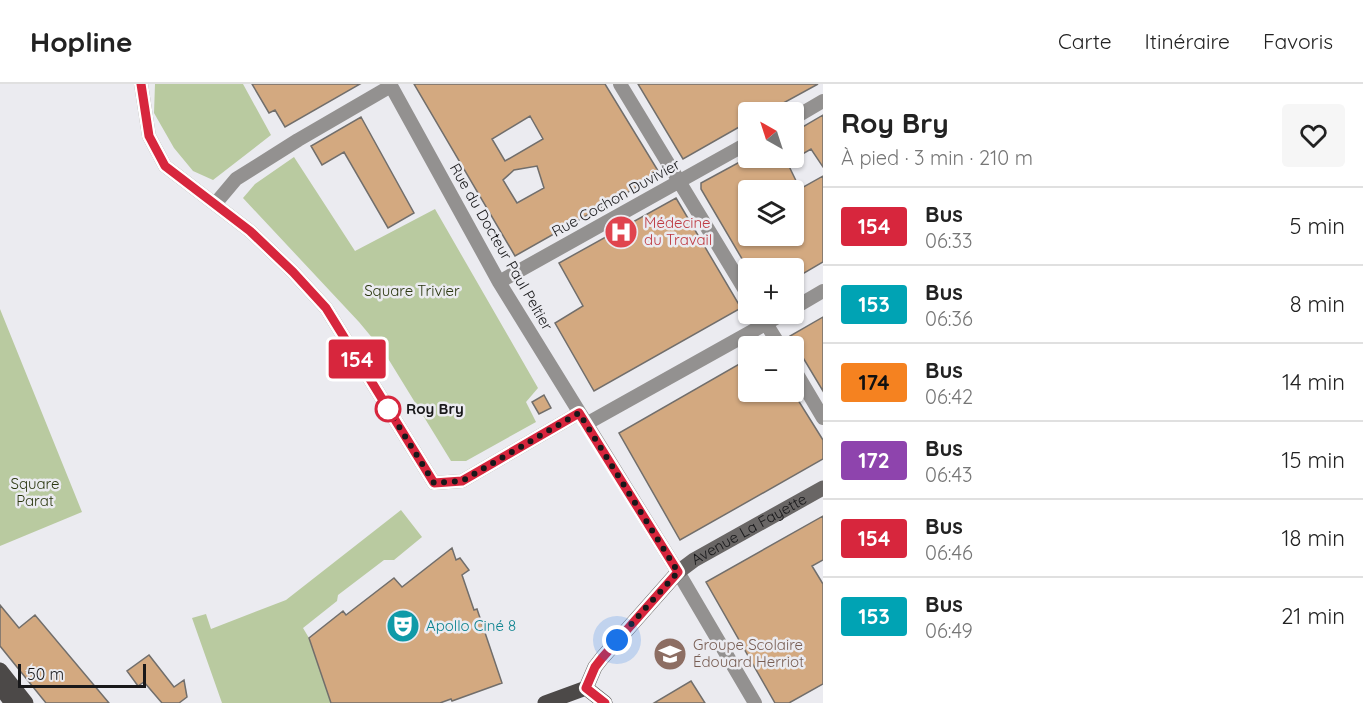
<!DOCTYPE html>
<html lang="fr">
<head>
<meta charset="utf-8">
<style>
	:root { --surface:#fff; --page:#f6f6f6; --text:#222; --muted:#767676; --line:#e0e0e0 }
	body { margin:0; font-family:Quicksand,sans-serif; background:var(--page); color:var(--text); height:100vh; display:flex; flex-direction:column; font-size:22px; white-space:nowrap }
	* { box-sizing:border-box; margin:0 }
	p { font-size:20px; color:var(--muted) }
	.icon { flex:none; width:33px; height:33px; fill:none; stroke:currentColor; stroke-width:2; stroke-linecap:round; stroke-linejoin:round }
	.map { position:relative; flex:1; overflow:hidden }
	.side { display:flex; flex-direction:column; background:var(--surface); width:540px }
	.side>* { flex:none }
	.badge { padding:0 12px; border-radius:4px; font-size:21px; line-height:39px }
	.needle { width:39px; rotate:321deg }
	.fabs { position:absolute; left:738px; top:18px; display:grid; gap:12px }
	.fabs a { display:grid; place-items:center; width:66px; height:66px; border-radius:6px; background:var(--surface); box-shadow:0 2px 4px #0004; font-size:30px }
	.scale { position:absolute; left:18px; bottom:15px; width:128px; box-sizing:border-box; padding-left:6px; border:3px solid #18181a; border-top:0; font-size:16px; line-height:21px; white-space:nowrap; color:#18181a; -webkit-text-stroke:4px #ebebf0; paint-order:stroke }
	.you { position:absolute; width:30px; height:30px; margin:-15px; border:4px solid #fff; border-radius:50%; background:#1a73e8; box-shadow:0 0 0 9px #1a73e833 }
	.map>.badge { position:absolute; translate:-50% -50%; box-shadow:0 0 0 3px #fff }
	.round { display:grid; place-items:center; flex:none; width:63px; height:63px; border-radius:6px; background:var(--page) }
	.headline { display:flex; align-items:center; justify-content:space-between; height:102px; padding:0 18px }
	h1 { font-size:28px; font-weight:700; line-height:45px }
	ul { padding:0; list-style:none }
	li { display:flex; align-items:center; gap:18px; height:78px; padding:0 18px; border-top:2px solid var(--line) }
	li div { flex:1 }
	li b { display:block; font-size:22px }
	li em { font-style:normal }
	li .badge { min-width:66px; font-weight:700; text-align:center }
	header { display:flex; align-items:center; gap:36px; box-sizing:border-box; height:84px; padding:0 30px; background:var(--surface); border-bottom:2px solid var(--line) }
	header strong { font-size:28px }
	nav { display:flex; gap:33px; margin-inline-start:auto; font-size:21px }
	main { display:flex; flex:1; min-height:0 }
	.map>svg:first-child { display:block }
	.green { fill:#b9caa0 }
	.building { fill:#d3a980; stroke:#716e6b; stroke-width:1.5; fill-rule:evenodd }
	.lines { fill:none; stroke-linecap:round; stroke-linejoin:round }
	.street { stroke:#939190; stroke-width:14 }
	.secondary { stroke:#696665; stroke-width:15 }
	.primary { stroke:#4c4948; stroke-width:15 }
	.line-casing { stroke:#fff; stroke-width:14 }
	.line { stroke:#d7263d; stroke-width:9 }
	.walk { stroke:#18181a; stroke-width:6; stroke-dasharray:0 10.8 }
	.stop-dot { fill:#fff; stroke:#d7263d; stroke-width:3 }
	.labels { text-anchor:middle; stroke-width:5; stroke-linejoin:round; paint-order:stroke }
	.street-label { font-size:15px; fill:#18181a; stroke:#ebebf0 }
	.health-label { font-size:15px; fill:#be3a42; stroke:#ebebf0; text-anchor:start }
	.park-label { font-size:15px; fill:#2b3710; stroke:#ebebf0 }
	.stop-label { font-size:15px; font-weight:bold; fill:#18181a; stroke:#ebebf0; text-anchor:start }
	.culture-label { font-size:15px; fill:#0d838f; stroke:#ebebf0; text-anchor:start }
	.education-label { font-size:15px; fill:#785e54; stroke:#ebebf0; text-anchor:start }
</style>
</head>
<body>
<header>
<strong>Hopline</strong>
<nav><a>Carte</a><a>Itinéraire</a><a>Favoris</a></nav>
</header>
<main>
<div class="map">
<svg width="823" height="619" viewBox="0 0 823 619">
	<rect width="100%" height="100%" fill="#ebebf0"/>
	<!-- green -->
	<path class="green" d="M155,0H243L271,51L213,96L193,87L174,64L154,29Z
		M294,73L355,167L435,125L538,304L526,318L536,338L466,377H451L384,268L359,238L243,114L255,100Z
		M0,225L82,428L0,462Z
		M401,426L422,453L394,476H384L338,511L337,517L303,544L309,554L331,619H222L192,534L206,530L211,545L286,516Z"/>
	<!-- building -->
	<path class="building" d="M252,0H360L285,43L275,26L269,29Z
		M414,0H605L660,90L515,172ZM530,32L543,55L505,77L492,55ZM537,82L544,104L517,119L503,96L514,86Z
		M638,0H818L767,28H748V38L683,75Z
		M823,31V83L811,65L794,75V48Z
		M361,33L414,129L388,144L344,68L322,81L311,62Z
		M747,74H785L800,105L823,92V178L794,195V184L748,185L701,105V99ZM748,106H797L794,108V152H748Z
		M676,114L741,224L594,307L555,239L583,222L559,179Z
		M823,233V307L790,252Z
		M748,275V308H793L823,356V375L680,456L619,349Z
		M544,311L551,324L539,330L532,318Z
		M823,432V476L812,482L823,500V600L789,619H775L706,498Z
		M452,464L456,476L460,474L469,486L462,491L474,526L477,525L502,599L452,617L451,615L440,619H331L309,554L343,527L346,531L394,494L402,503Z
		M0,521L19,544L35,531L109,619H46L0,562Z
		M149,571L174,603L184,596L187,613L179,619H162L144,598L138,602L127,587Z
		M691,597L705,619H654Z"/>
	<g class="lines">
		<!-- street -->
		<path class="street" d="M141,0L149,52L165,82L250,147L293,188L326,224L434,399L462,397L579,329
			M390,0L499,198L678,488L755,619
			M620,0L748,211
			M794,34L823,17
			M215,120L236,95L298,56L391,2
			M499,198L748,59
			M794,224L823,207
			M760,230L780,262
			M794,285L823,334
			M586,340L783,230"/>
		<!-- secondary -->
		<path class="secondary" id="s1" d="M586,604L595,583L602,574L678,488L694,476L823,404"/>
		<!-- primary -->
		<path class="primary" d="M0,586L26,619
			M0,603L12,619
			M545,619L586,604L605,619"/>
	</g>
	<g class="lines">
		<!-- line casing -->
		<g class="line-casing">
			<path id="line" d="M141,0L149,52L165,82L250,147L293,188L326,224L434,399L462,397L579,329L678,488L602,574L595,583L586,604L605,619"/>
		</g>
		<!-- line -->
		<use href="#line" class="line"/>
		<!-- walk -->
		<path class="walk" d="M388,325L434,399L462,397L579,329L678,488L617,556"/>
	</g>
	<!-- icons -->
	<defs>
		<g id="hospital-disc" transform="scale(1.725)"><circle r="9.5" fill="#e0444e" stroke="#ebebf0"/><path d="M-5-5h3v3.5h4V-5h3V5h-3V1.5h-4V5h-3Z" fill="#fff"/></g>
		<g id="theatre-disc" transform="scale(1.725)"><circle r="9.5" fill="#0f9aa8" stroke="#ebebf0"/><path d="M-5-5.5Q0-4 5-5.5V0Q5 5 0 6Q-5 5-5 0ZM-3.3-2.5H-1v1.5H-3.3ZM1-2.5H3.3v1.5H1ZM-2.8 1Q0 5.5 2.8 1Z" fill="#fff"/></g>
		<g id="school-disc" transform="scale(1.725)"><circle r="9.5" fill="#8d6e63" stroke="#ebebf0"/><path d="M0-5L7-2L0 1L-7-2ZM-4 1L0 2.5L4 1V4Q0 6-4 4Z" fill="#fff"/></g>
	</defs>
	<g fill-rule="evenodd">
		<use href="#hospital-disc" x="621" y="148"/>
		<use href="#theatre-disc" x="403" y="542"/>
		<use href="#school-disc" x="670" y="570"/>
	</g>
	<!-- markers -->
	<circle class="stop-dot" cx="388" cy="325" r="12"/>
	<g class="labels">
		<!-- street labels -->
		<g class="street-label">
			<text transform="translate(616 114) rotate(-29)" y="5">Rue Cochon Duvivier</text>
			<text transform="translate(501 163) rotate(60)" y="5">Rue du Docteur Paul Peltier</text>
			<text dy="5" stroke="none"><textPath href="#s1" startOffset="232">Avenue La Fayette</textPath></text>
		</g>
		<!-- health labels -->
		<g class="health-label">
			<text x="644" y="144">Médecine<tspan x="644" dy="17">du Travail</tspan></text>
		</g>
		<!-- park labels -->
		<g class="park-label">
			<text x="412" y="212">Square Trivier</text>
			<text x="35" y="405">Square<tspan x="35" dy="17">Parat</tspan></text>
		</g>
		<!-- stop labels -->
		<g class="stop-label">
			<text x="406" y="330">Roy Bry</text>
		</g>
		<!-- culture labels -->
		<g class="culture-label">
			<text x="426" y="547">Apollo Ciné 8</text>
		</g>
		<!-- education labels -->
		<g class="education-label">
			<text x="693" y="566">Groupe Scolaire<tspan x="693" dy="17">Édouard Herriot</tspan></text>
		</g>
	</g>
</svg>
<div class="fabs">
<a><svg class="needle" viewBox="-14 -14 28 28"><path d="M0-13l5 13h-10z" fill="#e53935"/><path d="M0 13l5-13h-10z" fill="#767676"/></svg></a>
<a><svg class="icon" aria-label="layers" viewBox="0 0 24 24"><path d="M12 4l9 5-9 5-9-5zM3 14l9 5 9-5"/></svg></a>
<a>+</a>
<a>−</a>
</div>
<div class="scale">50 m</div>
<div class="you" style="left:617px;top:556px"></div>
<b class="badge" style="left:357px;top:275px;background:#d7263d;color:#fff">154</b>
</div>
<section class="side">
<div class="headline"><div><h1>Roy Bry</h1><p>À pied · 3 min · 210 m</p></div><a class="round"><svg class="icon" aria-label="heart" viewBox="0 0 24 24"><path d="M12 20l-8-8c-3-5 5-10 8-4 3-6 11-1 8 4z"/></svg></a></div>
<ul>
<li><span class="badge" style="background:#d7263d;color:#fff">154</span><div><b>Bus</b><p>06:33</p></div><em>5 min</em></li>
<li><span class="badge" style="background:#00a3b4;color:#fff">153</span><div><b>Bus</b><p>06:36</p></div><em>8 min</em></li>
<li><span class="badge" style="background:#f58220;color:#111">174</span><div><b>Bus</b><p>06:42</p></div><em>14 min</em></li>
<li><span class="badge" style="background:#8e44ad;color:#fff">172</span><div><b>Bus</b><p>06:43</p></div><em>15 min</em></li>
<li><span class="badge" style="background:#d7263d;color:#fff">154</span><div><b>Bus</b><p>06:46</p></div><em>18 min</em></li>
<li><span class="badge" style="background:#00a3b4;color:#fff">153</span><div><b>Bus</b><p>06:49</p></div><em>21 min</em></li>
</ul>
</section>
</main>
</body>
</html>
